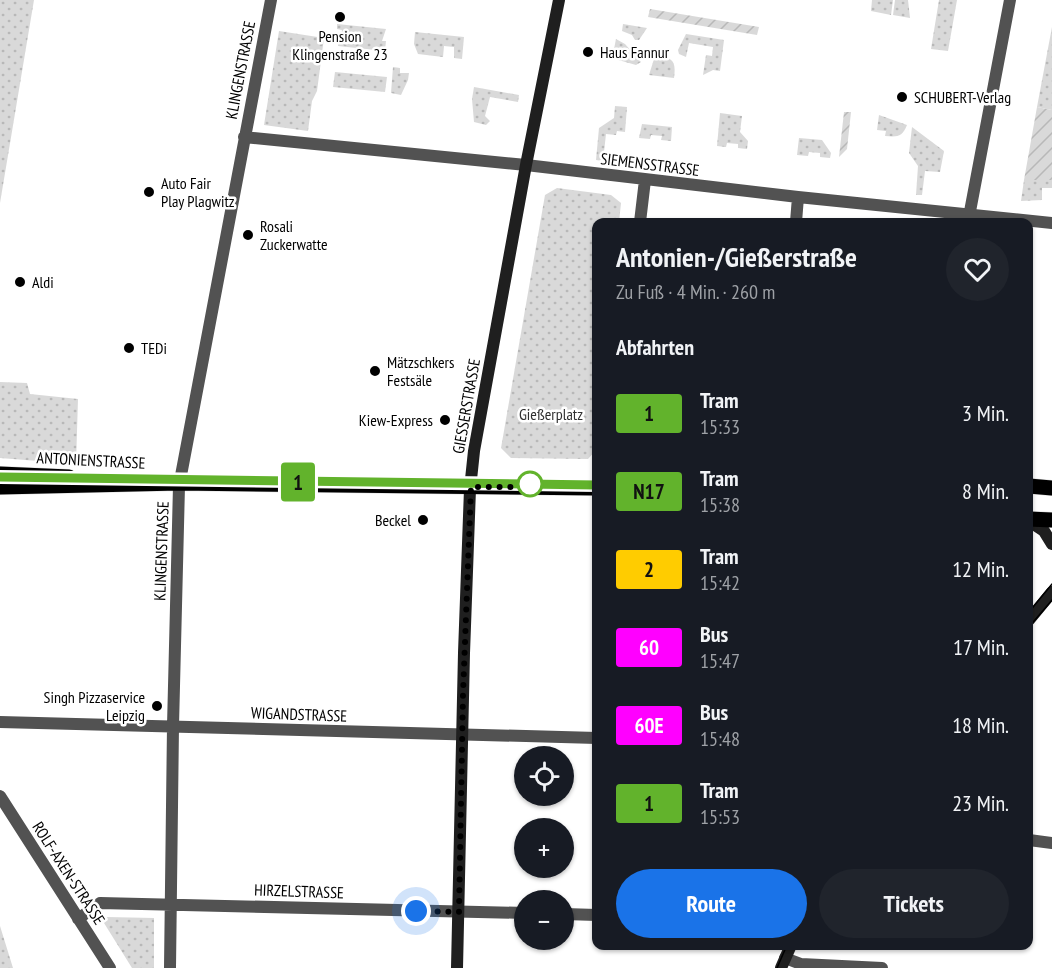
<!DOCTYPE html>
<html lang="de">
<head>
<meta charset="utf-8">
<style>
	:root { --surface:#171b24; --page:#20242c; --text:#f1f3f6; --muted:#9ea1a6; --accent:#1a73e8 }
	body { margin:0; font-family:"PT Sans Narrow",sans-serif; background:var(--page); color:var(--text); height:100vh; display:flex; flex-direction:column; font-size:22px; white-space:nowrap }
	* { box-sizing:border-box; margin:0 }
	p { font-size:20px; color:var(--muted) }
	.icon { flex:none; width:33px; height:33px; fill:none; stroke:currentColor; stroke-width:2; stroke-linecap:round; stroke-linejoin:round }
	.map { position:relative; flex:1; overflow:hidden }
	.details { position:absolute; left:592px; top:218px; width:441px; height:732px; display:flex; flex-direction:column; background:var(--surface); border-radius:12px; box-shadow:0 2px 4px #0004 }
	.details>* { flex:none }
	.badge { padding:0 12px; border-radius:4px; font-size:21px; line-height:39px }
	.controls { position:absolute; left:514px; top:746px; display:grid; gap:12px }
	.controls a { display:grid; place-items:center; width:60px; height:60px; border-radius:50%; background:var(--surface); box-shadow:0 2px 4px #0004; font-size:30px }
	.you { position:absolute; width:30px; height:30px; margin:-15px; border:4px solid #fff; border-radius:50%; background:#1a73e8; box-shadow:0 0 0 9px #1a73e833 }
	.map>.badge { position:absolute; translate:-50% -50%; box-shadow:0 0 0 3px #fff }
	h2 { padding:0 24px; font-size:22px; line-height:54px }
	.round { display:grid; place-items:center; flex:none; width:63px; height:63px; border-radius:32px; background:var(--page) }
	.head { display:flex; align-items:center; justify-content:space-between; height:102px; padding:0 24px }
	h1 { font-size:28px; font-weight:700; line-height:45px }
	.cta { display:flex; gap:12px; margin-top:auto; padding:12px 24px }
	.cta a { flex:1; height:69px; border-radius:36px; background:var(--accent); color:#fff; font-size:24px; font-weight:700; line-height:69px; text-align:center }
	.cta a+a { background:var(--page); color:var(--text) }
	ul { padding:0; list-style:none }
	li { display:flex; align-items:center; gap:18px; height:78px; padding:0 24px }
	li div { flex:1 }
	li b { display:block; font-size:22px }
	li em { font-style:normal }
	li .badge { min-width:66px; font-weight:700; text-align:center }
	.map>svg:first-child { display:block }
	.grass { fill:url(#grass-dots) }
	.garden { fill:url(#garden-furrows) }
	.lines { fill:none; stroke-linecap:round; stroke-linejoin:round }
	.primary-casing { stroke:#dbdbdb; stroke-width:16 }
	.street { stroke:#525252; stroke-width:12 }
	.secondary { stroke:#1f1f1f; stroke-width:12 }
	.primary { stroke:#000; stroke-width:15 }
	.tram { stroke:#000; stroke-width:1.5 }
	.line-casing { stroke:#fff; stroke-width:14 }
	.line { stroke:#62b32c; stroke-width:9 }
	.walk { stroke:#000; stroke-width:6; stroke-dasharray:0 10.8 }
	.poi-dot { fill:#000; stroke:#fff; stroke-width:2 }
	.stop-dot { fill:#fff; stroke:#62b32c; stroke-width:3 }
	.labels { text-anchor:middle; stroke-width:5; stroke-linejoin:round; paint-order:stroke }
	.poi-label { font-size:16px; fill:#000; stroke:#fff; text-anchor:start }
	.street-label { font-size:16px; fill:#000; stroke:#fff }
	.park-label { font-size:16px; fill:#303030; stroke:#fff }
</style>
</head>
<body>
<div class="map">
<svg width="1052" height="968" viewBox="0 0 1052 968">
	<defs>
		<pattern id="grass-dots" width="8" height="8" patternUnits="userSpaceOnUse" patternTransform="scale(1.5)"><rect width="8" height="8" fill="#d9d9d9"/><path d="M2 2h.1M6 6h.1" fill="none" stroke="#b8b8b8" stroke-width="1.8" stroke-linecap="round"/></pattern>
		<pattern id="garden-furrows" width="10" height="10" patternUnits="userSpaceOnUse" patternTransform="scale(1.5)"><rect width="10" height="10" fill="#d9d9d9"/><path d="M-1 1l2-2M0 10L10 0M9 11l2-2" fill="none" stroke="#b8b8b8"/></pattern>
	</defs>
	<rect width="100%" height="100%" fill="#fff"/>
	<!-- grass -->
	<path class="grass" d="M0,0H34L0,203Z
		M872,0H893L891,15L871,11Z
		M895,0H908L910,18L893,15Z
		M939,0H957L948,51L931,49Z
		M337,24L386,29L382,41H386L385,51L338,46L339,35H341L342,30L337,29Z
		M623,24L647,28L639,40H635L632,35L622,31Z
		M1052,27V110L1037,107Z
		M279,31L324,38L317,91L312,101L308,131L264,125Z
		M415,32L464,37L462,59L454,58V47L444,46L443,57L418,54L414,44Z
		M686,34L724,40L720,71L713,70L703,75L706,55L712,56L713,47L689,43L686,57L679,54L678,50Z
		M616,39L625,44L641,62L636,65L615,59L613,54Z
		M658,56C674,58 676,62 674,78L649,75L654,59Z
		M393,67L400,68V73H409L408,80L401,95L391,93Z
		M335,72L387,77L385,92L333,87Z
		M474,87L519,95L518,102L490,97L485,116L490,121L486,125L474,122L472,99Z
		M615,106L627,107L625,132L617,131L616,135L606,134L603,161L596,160L599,128L614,118Z
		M720,113L742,116L740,132L748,141L747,149L738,148V144L727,143L726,147L717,146Z
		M879,115L907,125C902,137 898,137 885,136L886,131L877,130Z
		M642,124L672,127L671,141L661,140L662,136L651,135L650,139L639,138Z
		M912,127L944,151L940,172L925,171L922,195H916L918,166L909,153Z
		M799,138L822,140L831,153L830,158L820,157V153L809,152L808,156L797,155Z
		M1024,180H1052V188H1042V200L1021,201Z
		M557,188L611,195L621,203L619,222H597L596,450L588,459L511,458L501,448L545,195Z
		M0,382L27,383L30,394L78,399L76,464L0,458Z
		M107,917L154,918V968H132L104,923Z
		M0,926L13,968H0Z"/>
	<!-- garden -->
	<path class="garden" d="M650,9L759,27L757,35L648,17Z
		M1037,107L1052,110V180H1024Z
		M844,112H851L847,149L839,157Z"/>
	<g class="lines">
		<!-- primary casing -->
		<g class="primary-casing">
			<path id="primary" d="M0,474L69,477
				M1029,486L1052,488
				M0,487L179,483L597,488
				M1029,519L1052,520"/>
		</g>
		<!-- street -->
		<path class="street" d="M244,137L526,165L798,197L1052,223
			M640,222L645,180
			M796,222L798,197
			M968,222L1010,0
			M0,722L597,738
			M0,796L110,968
			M1029,840L1052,843
			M564,914L597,915
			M78,919L100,903L525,913
			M785,958L801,964L882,968
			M170,968L173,726L179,486L271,0"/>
		<!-- secondary -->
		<path class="secondary" d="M1029,521L1044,531L1052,544
			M1029,620L1052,592
			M457,968L464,653L470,489L474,451L526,165L559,0
			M781,968L791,945"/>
		<!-- primary -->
		<use href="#primary" class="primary"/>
		<!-- tram -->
		<path class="tram" d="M0,477L597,485
			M1029,490H1052
			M1029,612L1052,584
			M1029,627L1052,600
			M777,968L787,945"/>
	</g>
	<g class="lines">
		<!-- line casing -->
		<g class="line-casing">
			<path id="line" d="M0,477L597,485"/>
		</g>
		<!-- line -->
		<use href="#line" class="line"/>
		<!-- walk -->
		<path class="walk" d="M416,911L459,912L463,694L471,487H537L530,484"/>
	</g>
	<!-- markers -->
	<g class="poi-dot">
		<circle cx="340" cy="17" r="6"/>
		<circle cx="588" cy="52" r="6"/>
		<circle cx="902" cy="97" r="6"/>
		<circle cx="149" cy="192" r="6"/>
		<circle cx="248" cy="235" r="6"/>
		<circle cx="20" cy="282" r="6"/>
		<circle cx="129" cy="348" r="6"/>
		<circle cx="375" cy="371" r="6"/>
		<circle cx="445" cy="420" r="6"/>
		<circle cx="423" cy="520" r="6"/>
		<circle cx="157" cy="706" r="6"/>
	</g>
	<circle class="stop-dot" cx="530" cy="484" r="12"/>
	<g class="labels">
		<!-- poi labels -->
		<g class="poi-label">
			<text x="340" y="42" text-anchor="middle">Pension<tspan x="340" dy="18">Klingenstraße 23</tspan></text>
			<text x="600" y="58">Haus Fannur</text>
			<text x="914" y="103">SCHUBERT-Verlag</text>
			<text x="161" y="189">Auto Fair<tspan x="161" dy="18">Play Plagwitz</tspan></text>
			<text x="260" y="232">Rosali<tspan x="260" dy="18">Zuckerwatte</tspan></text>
			<text x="32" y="288">Aldi</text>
			<text x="141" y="354">TEDi</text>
			<text x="387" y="368">Mätzschkers<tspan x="387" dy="18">Festsäle</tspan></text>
			<text x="433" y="426" text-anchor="end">Kiew-Express</text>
			<text x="411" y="526" text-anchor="end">Beckel</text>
			<text x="145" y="703" text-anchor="end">Singh Pizzaservice<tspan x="145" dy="18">Leipzig</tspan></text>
		</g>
		<!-- street labels -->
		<g class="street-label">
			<text transform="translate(240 70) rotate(-79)" y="6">KLINGENSTRASSE</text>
			<text transform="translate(650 164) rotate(7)" y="6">SIEMENSSTRASSE</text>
			<text transform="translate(466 406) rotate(-80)" y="6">GIESSERSTRASSE</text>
			<text transform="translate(91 460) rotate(3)" y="6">ANTONIENSTRASSE</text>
			<text transform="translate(161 551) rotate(-88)" y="6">KLINGENSTRASSE</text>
			<text transform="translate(299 714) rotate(2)" y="6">WIGANDSTRASSE</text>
			<text transform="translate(69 873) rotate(57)" y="6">ROLF-AXEN-STRASSE</text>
			<text transform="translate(299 891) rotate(2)" y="6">HIRZELSTRASSE</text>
		</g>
		<!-- park labels -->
		<g class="park-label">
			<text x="551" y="420">Gießerplatz</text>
		</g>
	</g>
</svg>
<div class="controls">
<a><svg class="icon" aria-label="locate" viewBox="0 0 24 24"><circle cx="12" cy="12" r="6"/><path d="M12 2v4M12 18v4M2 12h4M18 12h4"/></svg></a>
<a>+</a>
<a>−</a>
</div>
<div class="you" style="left:416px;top:911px"></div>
<b class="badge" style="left:298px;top:482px;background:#62b32c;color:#111">1</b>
<section class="details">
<div class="head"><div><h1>Antonien-/Gießerstraße</h1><p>Zu Fuß · 4 Min. · 260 m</p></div><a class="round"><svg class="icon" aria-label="heart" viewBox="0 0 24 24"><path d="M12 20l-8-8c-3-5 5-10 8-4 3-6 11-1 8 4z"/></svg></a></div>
<h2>Abfahrten</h2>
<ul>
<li><span class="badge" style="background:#62b32c;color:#111">1</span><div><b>Tram</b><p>15:33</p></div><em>3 Min.</em></li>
<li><span class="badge" style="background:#62b32c;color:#111">N17</span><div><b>Tram</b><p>15:38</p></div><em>8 Min.</em></li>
<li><span class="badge" style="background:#fc0;color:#111">2</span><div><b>Tram</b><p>15:42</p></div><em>12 Min.</em></li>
<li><span class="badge" style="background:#f0f;color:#fff">60</span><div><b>Bus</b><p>15:47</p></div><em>17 Min.</em></li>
<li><span class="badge" style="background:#f0f;color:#fff">60E</span><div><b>Bus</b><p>15:48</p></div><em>18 Min.</em></li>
<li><span class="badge" style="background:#62b32c;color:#111">1</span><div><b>Tram</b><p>15:53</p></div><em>23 Min.</em></li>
</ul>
<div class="cta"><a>Route</a><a>Tickets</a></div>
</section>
</div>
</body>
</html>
